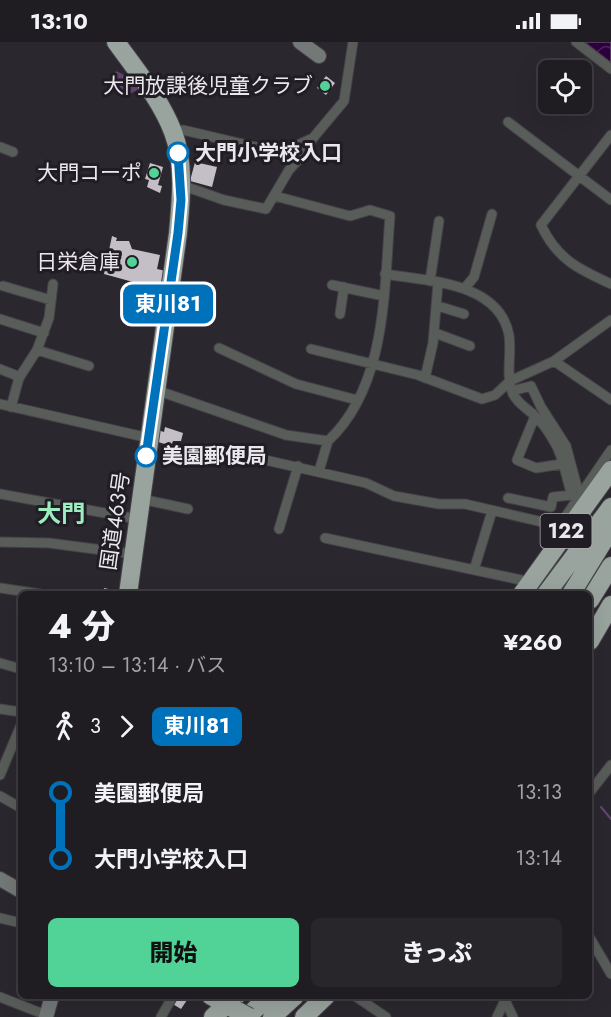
<!DOCTYPE html>
<html lang="ja">
<head>
<meta charset="utf-8">
<style>
	:root { --surface:#201d22; --page:#28262a; --text:#f1f3f6; --muted:#a2a2a5; --line:#3d3b40; --accent:#51d397 }
	body { margin:0; font-family:Jost,"Noto Sans JP",sans-serif; background:var(--page); color:var(--text); height:100vh; display:flex; flex-direction:column; font-size:22px; white-space:nowrap }
	* { box-sizing:border-box; margin:0 }
	p { font-size:20px; color:var(--muted) }
	.icon { flex:none; width:33px; height:33px; fill:none; stroke:currentColor; stroke-width:2; stroke-linecap:round; stroke-linejoin:round }
	.map { position:relative; flex:1; overflow:hidden }
	.sheet { position:absolute; left:18px; top:549px; width:574px; height:408px; display:flex; flex-direction:column; background:var(--surface); border-radius:9px; box-shadow:0 6px 24px #0002,0 0 0 2px var(--line) }
	.sheet>* { flex:none }
	.badge { padding:0 12px; border-radius:9px; font-size:21px; line-height:39px }
	.buttons { position:absolute; left:538px; top:18px; display:grid; gap:12px }
	.buttons a { display:grid; place-items:center; width:54px; height:54px; border-radius:9px; background:var(--surface); box-shadow:0 6px 24px #0002,0 0 0 2px var(--line); font-size:30px }
	.map>.badge { position:absolute; translate:-50% -50%; box-shadow:0 0 0 3px #fff }
	.legs { display:flex; align-items:center; gap:9px; height:66px; padding:0 30px; font-size:20px }
	.legs p { margin-inline-start:auto }
	.head { display:flex; align-items:center; justify-content:space-between; height:102px; padding:0 30px }
	h1 { font-size:33px; font-weight:800; line-height:45px }
	.action { display:flex; gap:12px; margin-top:auto; padding:12px 30px }
	.action a { flex:1; height:69px; border-radius:9px; background:var(--accent); color:#111; font-size:24px; font-weight:800; line-height:69px; text-align:center }
	.action a+a { background:var(--page); color:var(--text) }
	ul { padding:0 30px; list-style:none }
	li { display:flex; align-items:center; gap:21px; height:66px; font-size:22px }
	li i { display:grid; place-items:center; width:9px; height:100%; margin:0 8px; background:currentColor }
	li i::after { content:''; width:15px; height:15px; margin:-8px; border:4px solid; border-radius:50%; background:var(--surface) }
	li p { margin-inline-start:auto }
	li:first-child i { background:linear-gradient(#0000 50%,currentColor 0) }
	li:last-child i { background:linear-gradient(currentColor 50%,#0000 0) }
	.status { display:flex; justify-content:space-between; align-items:center; height:42px; padding:0 30px; background:var(--surface); direction:ltr }
	.status svg { height:16px; fill:currentColor }
	.map>svg:first-child { display:block }
	.park { fill:url(#park-crowns) }
	.water { fill:url(#water-waves); stroke:#654672; stroke-width:1.5 }
	.lines { fill:none; stroke-linecap:round; stroke-linejoin:round }
	.stream { stroke:#654672; stroke-width:2 }
	.building { fill:#c4bec7 }
	.street-casing { stroke:#464249; stroke-width:11 }
	.secondary-casing { stroke:#464249; stroke-width:16 }
	.highway-casing { stroke:#464249; stroke-width:20 }
	.street { stroke:#595d5a; stroke-width:9 }
	.secondary { stroke:#737976; stroke-width:14 }
	.highway { stroke:#9aa49e; stroke-width:18 }
	.highway-bridge-casing { stroke:#464249; stroke-width:20; stroke-linecap:butt }
	.highway-bridge { stroke:#9aa49e; stroke-width:18 }
	.line-1-casing { stroke:#fff; stroke-width:14 }
	.line-1 { stroke:#0072bc; stroke-width:9 }
	.poi-dot { fill:#51d397; stroke:#211d24; stroke-width:2 }
	.stop-1-dot { fill:#fff; stroke:#0072bc; stroke-width:3 }
	.labels { text-anchor:middle; stroke-width:6; stroke-linejoin:round; paint-order:stroke }
	.shield { fill:#211d24; stroke:#aeabb1; stroke-width:1.5 }
	.shield-label { font-size:20px; font-weight:bold; fill:#ebe8ed }
	.poi-label { font-size:21px; fill:#ebe8ed; stroke:#211d24; text-anchor:end }
	.stop-label { font-size:21px; font-weight:bold; fill:#ebe8ed; stroke:#211d24; text-anchor:start }
	.street-label { font-size:21px; fill:#ebe8ed; stroke:#211d24 }
	.quarter-label { font-size:24px; font-weight:bold; fill:#9cedc2; stroke:#211d24 }
</style>
</head>
<body>
<div class="status"><b>13:10</b><svg viewBox="0 0 49 12"><path d="M0 12V9h3v3zM5 12V6h3v6zM10 12V3h3v9zM15 12V0h3v12zM26 1h20v11H26zM47 4h2v5h-2z"/></svg></div>
<div class="map">
<svg width="611" height="975" viewBox="0 0 611 975">
	<defs>
		<pattern id="park-crowns" width="20" height="18" patternUnits="userSpaceOnUse" patternTransform="scale(1.5)"><rect width="20" height="18" fill="#604270"/><path d="M2 6a3 3 0 1 1 6 0M12 15a3 3 0 1 1 6 0" fill="none" stroke="#775d85"/></pattern>
		<pattern id="water-waves" width="16" height="10" patternUnits="userSpaceOnUse" patternTransform="scale(1.5)"><rect width="16" height="10" fill="#2b003d"/><path d="M0 5q4-4 8 0t8 0" fill="none" stroke="#4a2559"/></pattern>
	</defs>
	<rect width="100%" height="100%" fill="#2b272e"/>
	<!-- park -->
	<path class="park" d="M116,29L133,37L139,46C129,57 120,48 110,42Z"/>
	<!-- water -->
	<path class="water" d="M584,0H611V21Z"/>
	<g class="lines">
		<!-- stream -->
		<path class="stream" d="M601,765L611,777"/>
	</g>
	<!-- building -->
	<path class="building" d="M182,30L200,44L192,54L174,40Z
		M326,34L335,41L326,53L317,46Z
		M195,120L217,125L212,145L190,139Z
		M150,121L163,125L158,143L162,144L160,151L147,145L149,138L145,137Z
		M112,194L117,196L116,199H129L132,207L160,213L157,227L166,229L162,248L104,232Z
		M165,385L183,391L181,399H173L171,404L155,399L158,388L164,390Z
		M104,546L113,548L112,552H103Z
		M176,954L187,958L181,967L171,961Z"/>
	<g class="lines">
		<!-- street casing -->
		<g class="street-casing">
			<path id="street" d="M576,0L611,27
				M508,80L611,158
				M174,91L183,88L268,108L293,105L313,96L344,59L353,0
				M611,93L541,183C557,217 578,227 611,242
				M0,105L13,110
				M181,143L224,158L266,167L289,128L301,115L313,96
				M385,232C428,239 499,240 509,293C512,313 505,332 513,352C518,362 528,367 536,375C543,381 550,392 555,401C564,416 566,436 572,453L578,458
				M430,239L439,179
				M332,243L384,254
				M3,244L51,258
				M464,247L474,235L492,172
				M438,264L464,272
				M340,272L344,245
				M0,277L44,291
				M435,291L470,304
				M219,306L296,342L357,358
				M311,307L418,333L482,357L495,353L510,339L554,319L611,278
				M37,308L89,324
				M554,319L611,358
				M0,327L20,335
				M425,336L433,301L438,241
				M156,348L286,393L328,399C387,344 384,248 390,174L370,168L350,174L275,154
				M512,349L531,344L541,365L566,404L577,445
				M0,362L149,396
				M11,365L19,336L37,308L49,276L53,242
				M535,374L517,418L536,426L562,422
				M261,417L366,441L394,454L439,462H465L551,482L557,488
				M319,429L328,399
				M0,452L138,477
				M508,456L551,465L553,455L572,453
				M141,457L188,467
				M279,487L298,424
				M555,490L611,408
				M325,496L521,538
				M0,500L49,501L133,512
				M474,528L492,469
				M0,546L40,552
				M0,621L21,627
				M0,667L21,670
				M0,733L21,683
				M590,750L611,723
				M0,754L21,766
				M0,876L21,881
				M590,896L611,932
				M355,954L386,975
				M0,955L46,973
				M505,958L513,975
				M161,975L173,954
				M497,975L507,954"/>
		</g>
		<!-- secondary casing -->
		<g class="secondary-casing">
			<path id="secondary" d="M300,0L319,14
				M0,837L21,849
				M46,975L52,954"/>
		</g>
		<!-- highway casing -->
		<g class="highway-casing">
			<path id="highway" d="M116,0C136,28 161,58 173,90C185,121 181,159 178,191L128,552
				M522,552L611,428
				M546,552L611,465
				M571,552L611,487
				M590,558L611,524
				M590,599L611,563
				M211,954L236,968
				M213,975L236,954
				M247,975L269,954
				M272,975L295,954
				M304,975L326,954"/>
		</g>
		<!-- street -->
		<use href="#street" class="street"/>
		<!-- secondary -->
		<use href="#secondary" class="secondary"/>
		<!-- highway -->
		<use href="#highway" class="highway"/>
		<!-- highway-bridge casing -->
		<g class="highway-bridge-casing">
			<path id="highway-bridge" d="M236,968L249,975"/>
		</g>
		<!-- highway-bridge -->
		<use href="#highway-bridge" class="highway-bridge"/>
	</g>
	<g class="lines">
		<!-- line-1 casing -->
		<g class="line-1-casing">
			<path id="line-1" d="M146,414L178,191L181,158L178,111"/>
		</g>
		<!-- line-1 -->
		<use href="#line-1" class="line-1"/>
	</g>
	<!-- markers -->
	<g class="poi-dot">
		<circle cx="325" cy="44" r="6"/>
		<circle cx="154" cy="131" r="6"/>
		<circle cx="132" cy="220" r="6"/>
	</g>
	<g class="stop-1-dot">
		<circle cx="178" cy="111" r="10"/>
		<circle cx="146" cy="414" r="10"/>
	</g>
	<g class="labels">
		<!-- shield labels -->
		<rect class="shield" x="540.5" y="472" width="51" height="34" rx="4.5"/>
		<g class="shield-label">
			<text x="566" y="496">122</text>
		</g>
		<!-- poi labels -->
		<g class="poi-label">
			<text x="313" y="51">大門放課後児童クラブ</text>
			<text x="142" y="138">大門コーポ</text>
			<text x="120" y="227">日栄倉庫</text>
		</g>
		<!-- stop labels -->
		<g class="stop-label">
			<text x="195" y="118">大門小学校入口</text>
			<text x="162" y="421">美園郵便局</text>
		</g>
		<!-- street labels -->
		<g class="street-label">
			<text transform="translate(115 479) rotate(-82)" y="7">国道463号</text>
		</g>
		<!-- quarter labels -->
		<g class="quarter-label">
			<text x="61" y="480">大門</text>
		</g>
	</g>
</svg>
<div class="buttons">
<a><svg class="icon" aria-label="locate" viewBox="0 0 24 24"><circle cx="12" cy="12" r="6"/><path d="M12 2v4M12 18v4M2 12h4M18 12h4"/></svg></a>
</div>
<b class="badge" style="left:168px;top:262px;background:#0072bc;color:#fff">東川81</b>
<section class="sheet">
<div class="head"><div><h1>4 分</h1><p>13:10 – 13:14 · バス</p></div><b>¥260</b></div>
<div class="legs"><svg class="icon" aria-label="walk" viewBox="0 0 24 24"><circle cx="13" cy="4" r="2"/><path d="M13 8l-2 6 4 7M11 14l-3 7M7 12l3-4h3l4 4"/></svg>3<svg class="icon" aria-label="forward" viewBox="0 0 24 24"><path d="M9 5l7 7-7 7"/></svg><b class="badge" style="background:#0072bc;color:#fff">東川81</b></div>
<ul>
<li><i style="color:#0072bc"></i><b>美園郵便局</b><p>13:13</p></li>
<li><i style="color:#0072bc"></i><b>大門小学校入口</b><p>13:14</p></li>
</ul>
<div class="action"><a>開始</a><a>きっぷ</a></div>
</section>
</div>
</body>
</html>
